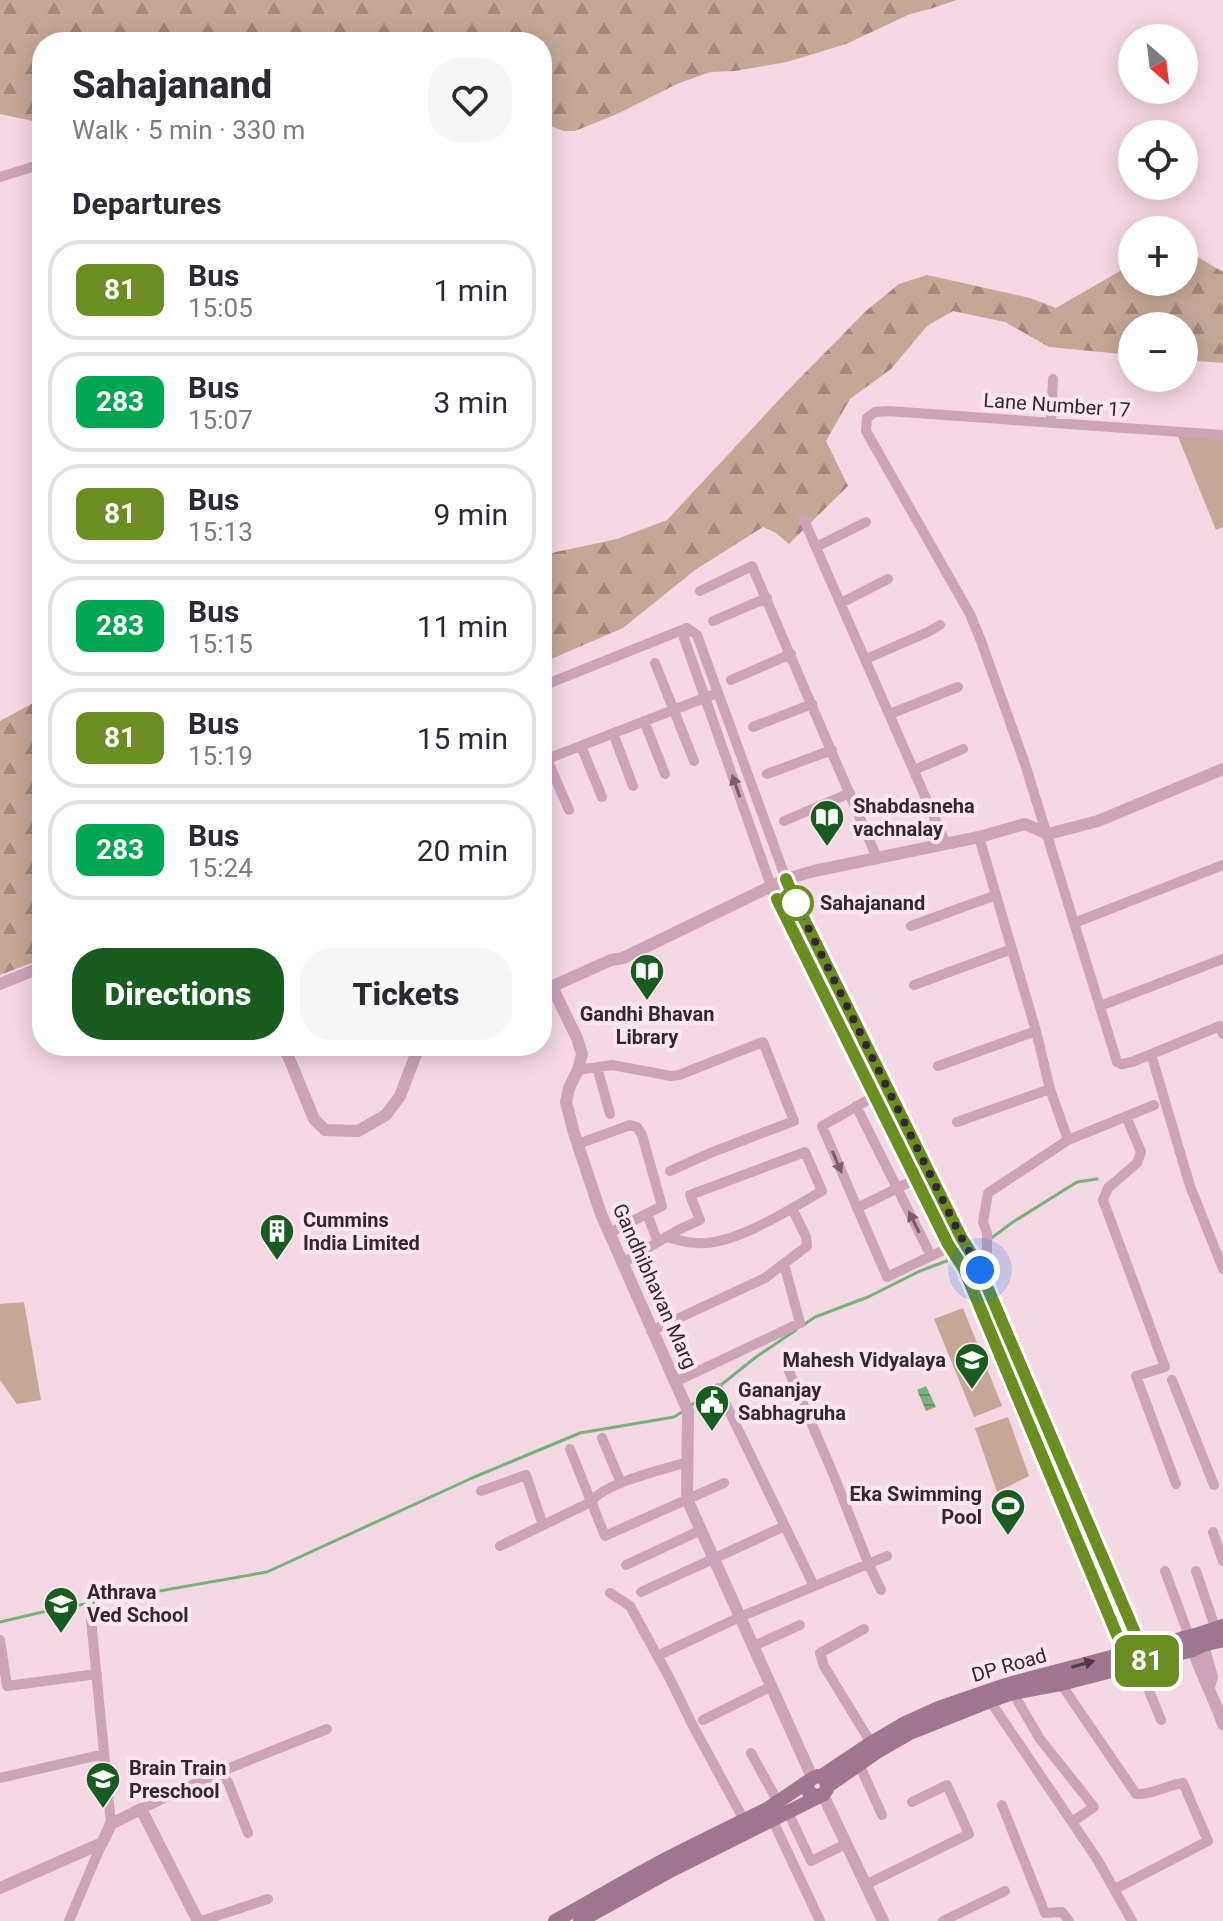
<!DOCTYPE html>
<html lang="en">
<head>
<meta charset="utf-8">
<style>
	:root { --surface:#fff; --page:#f7f7f7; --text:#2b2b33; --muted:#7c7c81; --line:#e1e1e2; --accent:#185c20 }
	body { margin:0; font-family:Roboto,sans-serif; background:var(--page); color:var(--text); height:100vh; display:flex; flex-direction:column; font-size:30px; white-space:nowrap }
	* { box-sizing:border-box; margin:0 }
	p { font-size:26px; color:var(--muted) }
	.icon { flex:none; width:44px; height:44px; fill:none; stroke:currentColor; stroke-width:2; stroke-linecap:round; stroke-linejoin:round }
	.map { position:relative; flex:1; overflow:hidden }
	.drawer { position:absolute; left:32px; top:32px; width:520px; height:1024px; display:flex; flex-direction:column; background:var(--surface); border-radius:32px; box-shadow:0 4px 20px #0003 }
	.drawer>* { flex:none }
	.badge { padding:0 16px; border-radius:12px; font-size:28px; line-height:52px }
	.needle { width:52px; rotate:152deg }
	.tools { position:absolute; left:1118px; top:24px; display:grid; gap:16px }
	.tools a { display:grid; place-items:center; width:80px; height:80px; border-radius:50%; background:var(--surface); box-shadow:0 4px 20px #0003; font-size:40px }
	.you { position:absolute; width:40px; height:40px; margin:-20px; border:6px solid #fff; border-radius:50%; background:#1a73e8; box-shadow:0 0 0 12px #1a73e833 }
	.map>.badge { position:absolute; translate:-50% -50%; box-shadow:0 0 0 4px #fff }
	h2 { padding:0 40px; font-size:30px; line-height:72px }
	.round { display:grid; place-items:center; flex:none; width:84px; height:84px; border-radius:32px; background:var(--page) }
	.summary { display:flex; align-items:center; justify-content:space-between; height:136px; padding:0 40px }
	h1 { font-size:38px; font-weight:800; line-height:60px }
	.primary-button { display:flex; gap:16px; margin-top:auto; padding:16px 40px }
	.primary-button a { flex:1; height:92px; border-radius:32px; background:var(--accent); color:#fff; font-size:32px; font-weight:800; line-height:92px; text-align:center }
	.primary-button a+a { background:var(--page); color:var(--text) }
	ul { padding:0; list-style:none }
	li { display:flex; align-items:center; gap:24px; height:100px; margin:0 16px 12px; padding:0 24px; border:4px solid var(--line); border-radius:32px }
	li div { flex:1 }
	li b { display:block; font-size:30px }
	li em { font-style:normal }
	li .badge { min-width:88px; font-weight:700; text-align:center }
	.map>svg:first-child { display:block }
	.green { fill:#c4a897 }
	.forest { fill:url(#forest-firs) }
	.water { fill:url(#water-rules) }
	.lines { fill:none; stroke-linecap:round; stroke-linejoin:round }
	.stream { stroke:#75b37a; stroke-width:3 }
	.minor { stroke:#cda3b8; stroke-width:10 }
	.tertiary { stroke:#cda3b8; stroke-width:12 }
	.secondary { stroke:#a0758e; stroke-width:14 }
	.oneway { fill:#7a5e6e }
	.oneway2 { fill:#513a48 }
	.line-casing { stroke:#fff; stroke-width:18 }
	.line { stroke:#6b8e23; stroke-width:12 }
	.walk { stroke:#372631; stroke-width:8; stroke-dasharray:0 14.4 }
	.stop-dot { fill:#fff; stroke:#6b8e23; stroke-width:4 }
	.labels { text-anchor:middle; stroke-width:8; stroke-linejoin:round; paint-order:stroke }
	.street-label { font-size:20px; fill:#372631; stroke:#fbe5ee }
	.poi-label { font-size:20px; font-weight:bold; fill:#372631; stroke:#fbe5ee; text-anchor:start }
	.stop-label { font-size:20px; font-weight:bold; fill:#372631; stroke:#fbe5ee; text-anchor:start }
</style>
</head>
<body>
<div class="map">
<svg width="1223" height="1921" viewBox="0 0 1223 1921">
	<defs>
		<pattern id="forest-firs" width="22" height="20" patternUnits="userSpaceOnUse" patternTransform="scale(2)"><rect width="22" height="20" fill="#c4a897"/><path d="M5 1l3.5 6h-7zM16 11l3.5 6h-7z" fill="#a0897c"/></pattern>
		<pattern id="water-rules" width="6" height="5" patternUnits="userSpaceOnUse" patternTransform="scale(2)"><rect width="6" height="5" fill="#75b37a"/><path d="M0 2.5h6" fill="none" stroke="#619165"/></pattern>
	</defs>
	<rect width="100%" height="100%" fill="#f4d8e4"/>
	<!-- green -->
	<path class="green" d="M1177,434L1223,438V527L1216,530Z
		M24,1302L41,1400L17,1404L0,1380V1304Z
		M963,1308L1002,1406L974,1417L934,1319Z
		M1008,1417L1029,1476L997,1492L975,1428Z"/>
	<!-- forest -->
	<path class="forest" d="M0,0H957L930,9L910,14L846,44L787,62L735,71L710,72L677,84L617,114L575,131H564L542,123V42H42V123L0,114Z
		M1184,249L1223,272V363L1184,360V326H1132V355L1049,347L1005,322L953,311L927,326L891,369L850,399L826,441L848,486L789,544L776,533L763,527L695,570L623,628L542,663V555L617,539L667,520L791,387L867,310L899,284L927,275L1030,298L1056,308L1132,264V282H1184Z
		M42,698V959L0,975V721Z"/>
	<!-- water -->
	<path class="water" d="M926,1386L936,1407L926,1411L917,1390Z"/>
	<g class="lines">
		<!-- stream -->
		<path class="stream" d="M990,1239L1013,1222L1077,1182L1097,1179
			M802,1326L815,1317L868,1297L920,1271L952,1259
			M688,1407L711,1393L756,1357L796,1330
			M0,1622L51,1610L267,1572L472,1478L580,1433L674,1417L682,1412"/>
		<!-- minor -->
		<path class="minor" d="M0,177L42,164
			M1051,423L1053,379
			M1223,435L888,411L875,412L867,418L866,431L970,614L981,641L1025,764L1117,1062L1122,1064L1132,1062L1220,1026L1223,1034
			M803,518L946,844
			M816,547L866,522
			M700,591L752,566L877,858
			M841,603L888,579
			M713,621L767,598
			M687,628L684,638L771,886
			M687,628L697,635L786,879
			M866,659L928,632L940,625
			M655,663L694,761
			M731,680L791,654
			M542,686L687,628
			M890,714L958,687
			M644,721L665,774
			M753,727L812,704
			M613,733L633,786
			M581,746L602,797
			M547,759L569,810
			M542,761L712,695
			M914,770L963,749
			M767,774L832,750
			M784,821L850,793
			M979,837L1036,1031L1050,1089L1068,1140
			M1074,923L1223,865
			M911,926L996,895
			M914,985L1012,949
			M1100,1006L1223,959
			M1151,1054L1190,1186L1223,1269
			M938,1066L1036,1031
			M597,1067L610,1114
			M578,1070L612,1065L671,1076L679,1075L763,1042L794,1121L710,1153L670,1171
			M875,1096L822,1126L887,1277L950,1247
			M856,1106L931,1256
			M1126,1116L1141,1152L1137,1163L1108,1188L1103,1200L1165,1367L1136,1376L1176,1484
			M957,1122L1050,1089
			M578,1144L630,1125L637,1127L642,1135L662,1206L609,1233
			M857,1208L916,1179
			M647,1214L658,1242
			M623,1263L678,1230L700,1220L690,1195L805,1152L822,1191C790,1209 734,1246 697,1243C687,1243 676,1239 666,1237
			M980,1270L987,1253V1233L983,1222L988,1193L1068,1140L1154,1105
			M651,1331L765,1278L807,1246L806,1237L792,1208
			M788,1369L832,1471L869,1565L881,1590
			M1172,1380L1214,1485
			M675,1382L800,1323L784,1264
			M718,1388L814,1586
			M602,1438L621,1483
			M570,1449L605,1536L724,1483
			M481,1491L526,1475L543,1525
			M1213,1532L1223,1561
			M500,1546L591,1502C604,1483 664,1469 688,1462
			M626,1565L701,1530
			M1165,1571L1189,1636
			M1196,1571L1215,1627
			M641,1592L785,1526
			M610,1593L630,1606L670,1679L693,1726L744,1820
			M91,1619L111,1824
			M864,1629L820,1653L824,1666L871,1743
			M0,1640L7,1686L97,1674
			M754,1646L800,1625
			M657,1656L740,1617L887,1556
			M1138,1664L1161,1720
			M1061,1684L1136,1794C1152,1795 1167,1785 1183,1783L1208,1841L1115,1889
			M1013,1693L1040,1739L1094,1807L1072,1822
			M988,1698L1097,1859L1132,1921
			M703,1720L772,1686
			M751,1753L778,1802
			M859,1764L882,1815
			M219,1773L228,1782L248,1833
			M0,1778L104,1754
			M1002,1805L1045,1913L1062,1912L1069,1921
			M141,1809L227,1769L327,1729
			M788,1812L811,1861L846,1844
			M772,1819L820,1921
			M865,1885L969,1834L947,1785L912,1802
			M69,1921L102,1843
			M201,1921L268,1899
			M943,1921L1005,1891"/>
		<!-- tertiary -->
		<path class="tertiary" d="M786,879L796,903L961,1237L977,1263L1141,1649
			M771,886L948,1244L964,1269L1126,1652
			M0,984L42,967
			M552,987L577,1038L582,1054L578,1070L569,1088L566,1102L574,1133L601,1214L688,1411L687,1499L812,1777
			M542,991L611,960L623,958L786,879L814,871L979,837L1025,824L1048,834L1098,821L1223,769
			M284,1046L314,1119L325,1130L358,1131L386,1115L400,1096L418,1049L423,1046
			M1203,1645L1212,1677L1209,1687
			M1193,1650C1202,1676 1214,1698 1223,1724
			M823,1795L883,1921
			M0,1888L102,1843L111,1824L141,1809L198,1921"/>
		<!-- secondary -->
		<path class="secondary" d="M820,1777L871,1743L905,1723L938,1708L1008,1684L1199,1634L1223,1626
			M828,1786L877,1752L910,1733L990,1701L1013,1693L1061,1684L1193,1650L1203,1645L1223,1640
			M555,1921C593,1900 630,1878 668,1858C701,1841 734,1825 767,1809C776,1804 814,1776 818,1776C826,1777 827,1783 827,1789L823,1795L814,1796L808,1791L807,1784
			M580,1921L672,1870L818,1797"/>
	</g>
	<!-- one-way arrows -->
	<defs><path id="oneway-solid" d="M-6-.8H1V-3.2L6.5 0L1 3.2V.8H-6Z" transform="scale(2)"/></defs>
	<g class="oneway">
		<use href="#oneway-solid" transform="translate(736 786) rotate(-109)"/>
		<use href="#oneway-solid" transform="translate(837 1162) rotate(67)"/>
		<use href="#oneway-solid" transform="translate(914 1222) rotate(-116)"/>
	</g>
	<use class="oneway2" href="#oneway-solid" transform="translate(1083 1664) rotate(-16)"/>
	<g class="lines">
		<!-- line casing -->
		<g class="line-casing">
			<path id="line" d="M777,899L948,1244L964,1269L1130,1666L1147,1661L977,1263L961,1237L796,903L786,879"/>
		</g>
		<!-- line -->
		<use href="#line" class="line"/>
		<!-- walk -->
		<path class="walk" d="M796,903L961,1237L980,1270"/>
	</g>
	<!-- icons -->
	<defs>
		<g id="library-pin" transform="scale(1.8)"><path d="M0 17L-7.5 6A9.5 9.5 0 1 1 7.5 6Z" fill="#185c20" stroke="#fbe5ee"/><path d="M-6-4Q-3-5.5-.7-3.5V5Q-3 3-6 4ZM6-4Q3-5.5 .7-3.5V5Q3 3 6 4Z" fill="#fff"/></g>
		<g id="building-pin" transform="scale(1.8)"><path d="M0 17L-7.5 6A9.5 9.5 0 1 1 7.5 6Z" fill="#185c20" stroke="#fbe5ee"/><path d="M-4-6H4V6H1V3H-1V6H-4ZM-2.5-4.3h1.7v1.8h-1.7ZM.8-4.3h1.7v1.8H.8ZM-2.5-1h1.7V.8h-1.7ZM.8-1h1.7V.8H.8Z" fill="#fff"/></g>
		<g id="school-pin" transform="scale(1.8)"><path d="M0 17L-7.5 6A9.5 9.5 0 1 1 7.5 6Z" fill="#185c20" stroke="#fbe5ee"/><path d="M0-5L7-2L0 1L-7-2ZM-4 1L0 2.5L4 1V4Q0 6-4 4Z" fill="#fff"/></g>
		<g id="civic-pin" transform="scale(1.8)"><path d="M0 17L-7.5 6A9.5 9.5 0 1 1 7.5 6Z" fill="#185c20" stroke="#fbe5ee"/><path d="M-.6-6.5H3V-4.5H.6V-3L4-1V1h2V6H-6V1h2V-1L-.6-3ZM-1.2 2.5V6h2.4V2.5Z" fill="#fff"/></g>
		<g id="stadium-pin" transform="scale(1.8)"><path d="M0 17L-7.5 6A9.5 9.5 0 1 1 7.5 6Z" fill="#185c20" stroke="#fbe5ee"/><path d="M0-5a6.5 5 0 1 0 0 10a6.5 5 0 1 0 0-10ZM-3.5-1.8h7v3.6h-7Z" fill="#fff"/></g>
	</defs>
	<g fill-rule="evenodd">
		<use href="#library-pin" x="827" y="817"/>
		<use href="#library-pin" x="647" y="971"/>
		<use href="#building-pin" x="277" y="1231"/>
		<use href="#school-pin" x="972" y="1360"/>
		<use href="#civic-pin" x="712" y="1402"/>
		<use href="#stadium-pin" x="1008" y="1506"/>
		<use href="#school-pin" x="61" y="1604"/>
		<use href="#school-pin" x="103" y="1779"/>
	</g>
	<!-- markers -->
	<circle class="stop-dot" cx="796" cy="903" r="16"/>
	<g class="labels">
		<!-- street labels -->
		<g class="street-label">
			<text transform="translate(1057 405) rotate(4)" y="7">Lane Number 17</text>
			<text transform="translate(655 1286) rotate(66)" y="7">Gandhibhavan Marg</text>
			<text transform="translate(1009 1665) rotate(-16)" y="7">DP Road</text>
		</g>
		<!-- poi labels -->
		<g class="poi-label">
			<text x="853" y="813">Shabdasneha<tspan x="853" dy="23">vachnalay</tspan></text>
			<text x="647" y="1021" text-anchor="middle">Gandhi Bhavan<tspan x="647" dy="23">Library</tspan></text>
			<text x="303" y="1227">Cummins<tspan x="303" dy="23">India Limited</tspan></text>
			<text x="946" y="1367" text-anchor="end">Mahesh Vidyalaya</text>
			<text x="738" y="1397">Gananjay<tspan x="738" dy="23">Sabhagruha</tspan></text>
			<text x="982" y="1501" text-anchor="end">Eka Swimming<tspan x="982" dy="23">Pool</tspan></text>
			<text x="87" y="1599">Athrava<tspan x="87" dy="23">Ved School</tspan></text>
			<text x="129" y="1775">Brain Train<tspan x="129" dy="23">Preschool</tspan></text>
		</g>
		<!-- stop labels -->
		<g class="stop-label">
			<text x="820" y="910">Sahajanand</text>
		</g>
	</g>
</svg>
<div class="tools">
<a><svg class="needle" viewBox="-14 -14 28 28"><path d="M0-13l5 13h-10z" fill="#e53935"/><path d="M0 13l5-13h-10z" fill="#7c7c81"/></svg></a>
<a><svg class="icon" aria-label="locate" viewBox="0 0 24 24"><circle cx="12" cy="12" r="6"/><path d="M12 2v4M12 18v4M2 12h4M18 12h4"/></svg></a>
<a>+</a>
<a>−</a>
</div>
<div class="you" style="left:980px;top:1270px"></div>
<b class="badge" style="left:1147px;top:1661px;background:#6b8e23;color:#fff">81</b>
<section class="drawer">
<div class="summary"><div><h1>Sahajanand</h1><p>Walk · 5 min · 330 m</p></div><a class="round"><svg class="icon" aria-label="heart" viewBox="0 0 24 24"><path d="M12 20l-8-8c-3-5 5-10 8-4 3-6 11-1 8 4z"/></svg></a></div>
<h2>Departures</h2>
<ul>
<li><span class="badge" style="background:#6b8e23;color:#fff">81</span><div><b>Bus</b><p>15:05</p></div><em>1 min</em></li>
<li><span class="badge" style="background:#00a651;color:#fff">283</span><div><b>Bus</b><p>15:07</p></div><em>3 min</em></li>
<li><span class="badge" style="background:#6b8e23;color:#fff">81</span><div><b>Bus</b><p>15:13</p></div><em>9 min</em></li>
<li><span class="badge" style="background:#00a651;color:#fff">283</span><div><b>Bus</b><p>15:15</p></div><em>11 min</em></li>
<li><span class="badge" style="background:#6b8e23;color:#fff">81</span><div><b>Bus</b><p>15:19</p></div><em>15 min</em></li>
<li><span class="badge" style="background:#00a651;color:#fff">283</span><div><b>Bus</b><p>15:24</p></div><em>20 min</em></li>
</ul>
<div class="primary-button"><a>Directions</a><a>Tickets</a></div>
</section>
</div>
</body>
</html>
